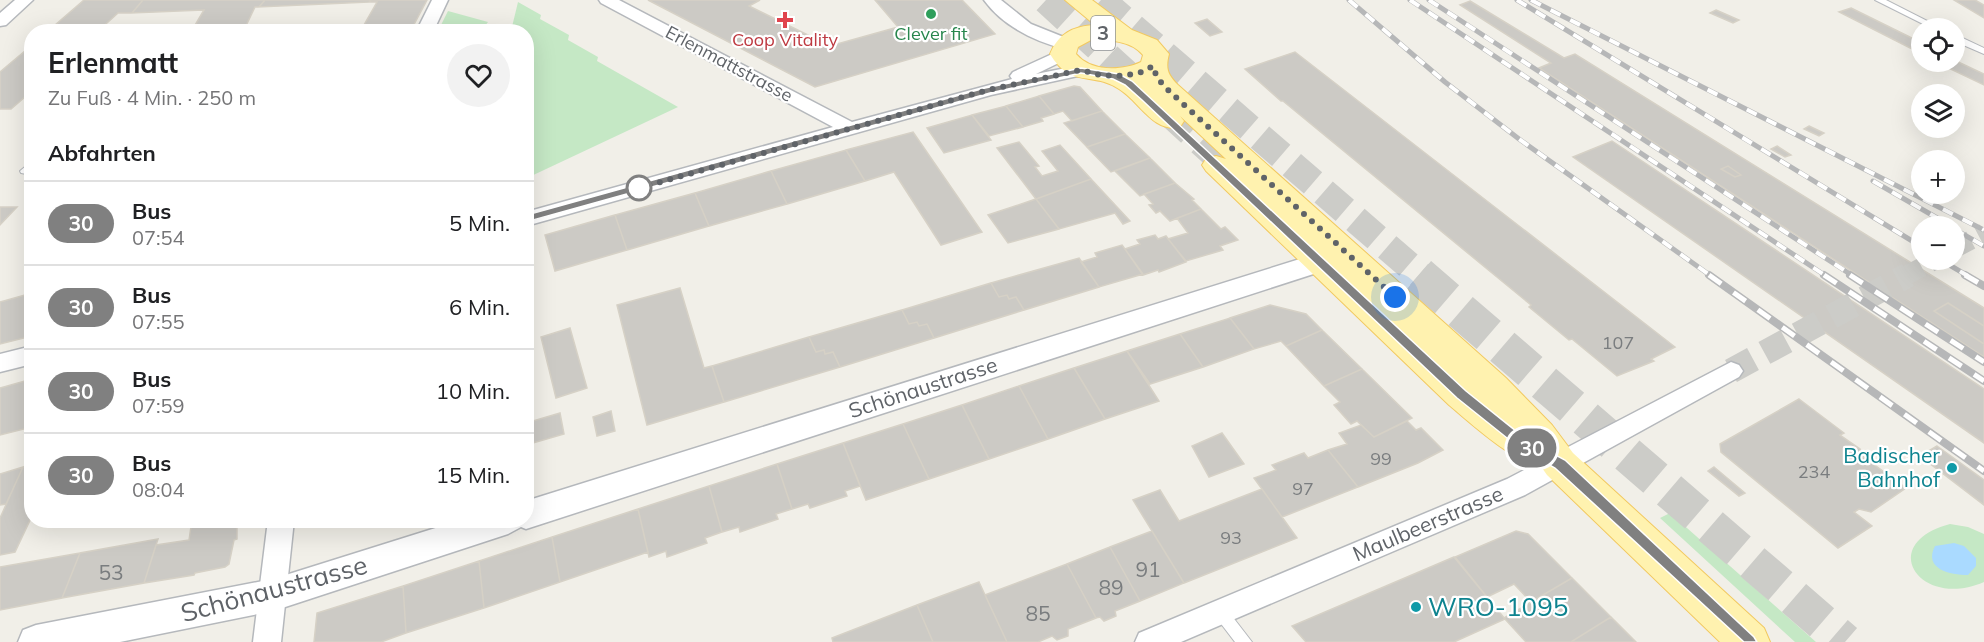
<!DOCTYPE html>
<html lang="de">
<head>
<meta charset="utf-8">
<style>
	:root { --surface:#fff; --page:#f2f2f2; --text:#202124; --muted:#757577; --line:#e0e0e0 }
	body { margin:0; font-family:Mulish,sans-serif; background:var(--page); color:var(--text); height:100vh; display:flex; flex-direction:column; font-size:22px; white-space:nowrap }
	* { box-sizing:border-box; margin:0 }
	p { font-size:20px; color:var(--muted) }
	.icon { flex:none; width:33px; height:33px; fill:none; stroke:currentColor; stroke-width:2; stroke-linecap:round; stroke-linejoin:round }
	.map { position:relative; flex:1; overflow:hidden }
	.side { position:absolute; left:24px; top:24px; width:510px; height:504px; display:flex; flex-direction:column; background:var(--surface); border-radius:24px; box-shadow:0 6px 24px #0002 }
	.side>* { flex:none }
	.badge { padding:0 12px; border-radius:20px; font-size:21px; line-height:39px }
	.tools { position:absolute; left:1911px; top:18px; display:grid; gap:12px }
	.tools a { display:grid; place-items:center; width:54px; height:54px; border-radius:50%; background:var(--surface); box-shadow:0 6px 24px #0002; font-size:30px }
	.you { position:absolute; width:30px; height:30px; margin:-15px; border:4px solid #fff; border-radius:50%; background:#1a73e8; box-shadow:0 0 0 9px #1a73e833 }
	.map>.badge { position:absolute; translate:-50% -50%; box-shadow:0 0 0 3px #fff }
	h2 { padding:0 24px; font-size:22px; line-height:54px }
	.round { display:grid; place-items:center; flex:none; width:63px; height:63px; border-radius:32px; background:var(--page) }
	.headline { display:flex; align-items:center; justify-content:space-between; height:102px; padding:0 24px }
	h1 { font-size:28px; font-weight:700; line-height:45px }
	ul { padding:0; list-style:none }
	li { display:flex; align-items:center; gap:18px; height:84px; padding:0 24px; border-top:2px solid var(--line) }
	li div { flex:1 }
	li b { display:block; font-size:22px }
	li em { font-style:normal }
	li .badge { min-width:66px; font-weight:700; text-align:center }
	.map>svg:first-child { display:block }
	.green { fill:#c5e8c5 }
	.water { fill:#aadaff }
	.building { fill:#cccac5; stroke:#d6d1c6; stroke-width:1.5 }
	.lines { fill:none; stroke-linecap:round; stroke-linejoin:round }
	.minor-tunnel-far1 { stroke:#ccccc8; stroke-width:19; stroke-dasharray:19 9; stroke-linecap:butt }
	.minor-tunnel { stroke:#ccccc8; stroke-width:25; stroke-dasharray:25 13; stroke-linecap:butt }
	.motorway-tunnel-far1 { stroke:#ccccc8; stroke-width:28; stroke-dasharray:28 14; stroke-linecap:butt }
	.motorway-tunnel { stroke:#ccccc8; stroke-width:37; stroke-dasharray:37 18; stroke-linecap:butt }
	.service-casing { stroke:#b5b8bc; stroke-width:2 }
	.minor-casing { stroke:#b5b8bc; stroke-width:3 }
	.tertiary-casing { stroke:#b5b8bc; stroke-width:3 }
	.primary-casing { stroke:#f2c960; stroke-width:2 }
	.service { fill:#fff; fill-rule:evenodd }
	.minor { fill:#fff; fill-rule:evenodd }
	.tertiary { fill:#fff; fill-rule:evenodd }
	.primary { fill:#fff2af; fill-rule:evenodd }
	.rail-far1-casing { stroke:#b6b7b8; stroke-width:5 }
	.rail-casing { stroke:#b6b7b8; stroke-width:8 }
	.rail-far1 { stroke:#fff; stroke-width:4; stroke-dasharray:11; stroke-linecap:butt }
	.rail { stroke:#fff; stroke-width:5; stroke-dasharray:15; stroke-linecap:butt }
	.line { fill:#808080; stroke:#fff; stroke-width:1.5 }
	.walk { stroke:#5f6368; stroke-width:6; stroke-dasharray:0 10.8 }
	.leisure-dot { fill:#2e9e5b; stroke:#fff; stroke-width:2 }
	.health-dot { fill:#e0444e; stroke:#fff; stroke-width:2 }
	.stop-dot { fill:#fff; stroke:#808080; stroke-width:3 }
	.culture-dot { fill:#0f9aa8; stroke:#fff; stroke-width:2 }
	.labels { text-anchor:middle; stroke-width:4.5; stroke-linejoin:round; paint-order:stroke }
	.far-leisure-label { font-size:18px; fill:#27864d; stroke:#fff }
	.far-health-label { font-size:18px; fill:#be3a42; stroke:#fff }
	.far-street-label { font-size:18px; fill:#5f6368; stroke:#fff }
	.number-label { font-size:18px; fill:#7a7d7f }
	.shield { fill:#fff; stroke:#8f9295; stroke-width:1.5 }
	.shield-label { font-size:20px; font-weight:bold; fill:#5f6368 }
	.street-label { font-size:21px; fill:#5f6368; stroke:#fff }
	.culture-label { font-size:21px; fill:#0d838f; stroke:#fff; text-anchor:end }
	.near-number-label { font-size:21px; fill:#7a7d7f }
	.near-street-label { font-size:26px; fill:#5f6368; stroke:#fff }
	.near-culture-label { font-size:26px; fill:#0d838f; stroke:#fff; text-anchor:start }
</style>
</head>
<body>
<div class="map">
<svg width="1984" height="642" viewBox="0 0 1984 642">
	<rect width="100%" height="100%" fill="#f1efe8"/>
	<!-- green -->
	<path class="green" d="M518,2L541,15L540,19L569,35L568,40L598,57L597,61L678,107L527,178L526,32L511,31Z
		M448,11L488,22L481,31H438Z
		M1670,513L1816,642H1795L1660,518Z
		M1950,524L1968,527L1984,534V582C1920,610 1875,544 1950,524Z"/>
	<!-- water -->
	<path class="water" d="M1954,543L1964,546L1976,558V566L1968,575C1950,575 1923,569 1935,546Z"/>
	<!-- building -->
	<path class="building" d="M84,0H143L132,13H118L97,32H47Z
		M143,0H265L259,7H255L243,32H191L204,10L132,13Z
		M265,0H371L369,2L259,7Z
		M371,0H427L410,32H360L377,2H369Z
		M648,0H760L749,6L830,46L898,27L875,0H962L995,34L815,87Z
		M1954,0H1975L1984,5V18Z
		M1470,1L1564,58L1575,54L1984,308V357L1539,68L1551,63L1460,5Z
		M1851,8L1922,43V54L1839,12Z
		M1716,10L1739,20L1733,23L1710,13Z
		M1207,19L1222,32L1210,36L1195,23Z
		M32,45V91L11,109H0V72Z
		M1295,52L1675,347L1651,359L1654,361L1617,376L1572,339L1569,340L1529,307L1531,305L1283,101H1281L1245,69Z
		M1954,60L1984,74V85L1936,62H1954Z
		M1074,86L1080,87L1102,111L1072,121L1063,111L1054,114L1039,96Z
		M1039,96L1054,114L1041,118L1043,121L1023,127L1006,106Z
		M1006,106L1023,127L989,136L972,115Z
		M1102,111L1125,134L1087,147L1064,123Z
		M972,115L991,140L944,153L927,128Z
		M1809,126L1824,133L1819,136L1804,129Z
		M913,132L982,232L941,245L894,172L865,181L846,150Z
		M1125,134L1150,158L1111,172L1087,147Z
		M1612,141L1984,389V443L1573,157Z
		M1019,142L1039,166L1035,167L1042,176L1058,171L1042,151L1060,145L1091,179L1036,199L997,148Z
		M1777,146L1791,155L1785,157L1771,149Z
		M846,150L865,181L787,204L771,171Z
		M1150,158L1175,183L1140,196L1115,171Z
		M1728,166L1741,175L1735,177L1721,169Z
		M771,171L787,204L709,226L695,193Z
		M1091,179L1130,221L1123,224L1115,213L1059,229L1036,199Z
		M1175,183L1194,199L1192,200L1201,209L1170,221L1160,211L1156,213L1149,205L1153,204L1144,194Z
		M695,193L709,226L627,250L615,215Z
		M1036,199L1059,229L1008,243L988,215Z
		M0,207H17L0,225Z
		M1201,209L1221,229L1225,227L1238,240L1220,246L1223,250L1186,261L1168,239L1188,233L1177,218Z
		M615,215L627,250L555,271L545,235Z
		M1155,235L1158,239L1166,236L1186,262L1159,272L1158,270L1143,275L1125,249L1140,244L1137,240Z
		M1122,245L1143,274L1099,287L1081,262L1097,257L1095,253Z
		M1079,258L1099,287L1024,310L1016,297L1009,299L1007,295L999,297L991,283Z
		M991,283L999,297L1007,295L1009,299L1016,297L1024,310L934,338L927,324L919,326L917,322L909,324L902,310Z
		M680,288L704,368L712,366L724,402L647,425L617,305Z
		M32,293V336L0,344V302Z
		M1948,303L1984,326V344L1934,311Z
		M1270,305L1306,314L1322,330L1286,346L1281,341L1254,349L1230,318Z
		M902,310L909,324L917,322L919,326L927,324L934,338L840,367L833,352L825,354L824,350L816,352L809,337Z
		M1230,318L1254,349L1203,367L1180,334Z
		M570,328L587,388L556,398L541,337Z
		M1322,330L1362,369L1324,386L1286,346Z
		M1180,334L1203,367L1150,384L1127,351Z
		M809,337L816,352L824,350L825,354L833,352L840,367L724,402L712,366Z
		M1127,351L1159,401L1105,419L1074,368Z
		M1074,368L1105,419L1048,439L1019,386Z
		M1362,369L1412,418L1374,437L1357,421L1351,424L1334,405L1340,402L1324,386Z
		M32,379V427L0,435V388Z
		M1019,386L1048,439L989,459L962,405Z
		M1799,399L1844,433L1840,435L1860,449L1861,455L1906,488L1871,512L1859,509L1854,512L1872,526L1838,548L1721,452L1720,444Z
		M962,405L989,459L929,479L903,424Z
		M611,411L615,431L597,436L593,417Z
		M560,413L564,434L526,445V423Z
		M1407,421L1416,430L1421,428L1443,450L1418,463L1358,487L1328,450L1347,444L1339,433L1361,425L1374,437Z
		M903,424L929,479L866,500L843,443Z
		M1222,433L1244,464L1209,477L1192,446Z
		M843,443L860,486L845,491L847,496L810,508L808,504L792,509L777,464Z
		M1937,446L1984,480V505L1920,456Z
		M1328,450L1358,487L1282,517L1254,478L1276,470L1272,465L1304,453L1308,458Z
		M777,464L792,509L776,514L778,519L740,532L739,527L722,532L709,486Z
		M32,465V516L15,552L0,555V518L23,467Z
		M23,467L6,504L0,505V474Z
		M1714,467L1745,493L1739,496L1708,471Z
		M709,486L722,532L705,538L707,543L667,557L666,551L649,557L638,509Z
		M1262,489L1297,538L1184,583L1133,500L1160,490L1179,521Z
		M638,509L648,552L560,582L552,537Z
		M192,520H237V539L234,540L229,564L225,567L195,573L194,575L144,583L156,545L189,540Z
		M1152,531L1184,583L1140,601L1110,547Z
		M1516,531L1528,534L1572,578L1531,602L1514,584L1487,597L1455,557Z
		M552,537L560,582L484,608L479,561Z
		M158,539L144,583L62,598L80,553Z
		M1110,547L1140,601L1115,611L1116,616L1104,621L1100,617L1096,618L1067,564Z
		M80,553L62,598L0,610V567Z
		M1454,557L1505,619L1454,642H1306L1292,626Z
		M479,561L484,608L406,633L403,586Z
		M1067,564L1096,618L1068,629V636L1057,640L1052,636L1038,642H1007L985,595Z
		M1572,578L1611,617L1571,642H1526L1504,618Z
		M979,582L1007,642H933L917,605Z
		M403,586L406,633L381,642H314L317,613Z
		M917,605L933,642H833L832,638Z
		M1611,617L1636,642H1571Z"/>
	<g class="lines">
		<!-- minor-tunnel-far1 -->
		<path class="minor-tunnel-far1" d="M1954,249L1984,233
			M1905,276L1935,260"/>
		<!-- minor-tunnel -->
		<path class="minor-tunnel" d="M1731,371L1908,275"/>
		<!-- motorway-tunnel-far1 -->
		<path class="motorway-tunnel-far1" d="M1046,0L1248,185
			M1101,0L1421,276"/>
		<!-- motorway-tunnel -->
		<path class="motorway-tunnel" d="M1419,275L1845,642"/>
		<!-- service casing -->
		<g class="service-casing">
			<path id="service" d="M1875,0H1886L1941,28H1931Z
				M1954,34L1984,48V54L1954,41Z
				M32,161V175L21,173L20,171Z
				M1220,605L1225,607L1252,642H1235L1212,612L1215,607Z"/>
		</g>
		<!-- minor casing -->
		<g class="minor-casing">
			<path id="minor" d="M15,0H33L6,25L0,26V13Z
				M432,0H448L433,32H416Z
				M599,0H619L852,122L1012,79L1010,76L1013,72L1063,49L1069,50L1072,54L1069,58L1036,74L1081,65L1087,66L1090,70L1087,74L991,95L526,226V212L833,127L601,3Z
				M984,0H1001L1031,24L1071,40L1074,44L1071,48L1065,49C1034,41 1003,26 984,0Z
				M32,346V364L0,372V354Z
				M1731,362L1739,365L1743,371L1739,377L1525,495L1181,642H1135L1139,633L1507,479Z
				M268,520H294L281,642H253Z"/>
		</g>
		<!-- tertiary casing -->
		<g class="tertiary-casing">
			<path id="tertiary" d="M1319,253L1329,255L1333,262L1329,269L526,529L521,527L508,534L273,611L120,642H18L23,630L36,625L273,579L461,520H526V501Z"/>
		</g>
		<!-- primary casing -->
		<g class="primary-casing">
			<path id="primary" d="M1065,0H1092L1132,30L1157,40L1169,54C1165,69 1168,75 1178,85L1506,378L1552,425L1573,453L1764,628L1770,642H1720L1547,475L1540,465C1516,465 1468,421 1449,405L1206,171L1202,165L1206,159L1216,156L1226,159L1180,116L1184,121L1180,127C1153,133 1140,102 1119,89C1092,71 1071,89 1050,54C1058,34 1073,26 1095,25ZM1091,40C1109,40 1130,40 1143,55L1141,62C1122,71 1091,72 1076,54L1078,47Z"/>
		</g>
		<!-- service -->
		<use href="#service" class="service"/>
		<!-- minor -->
		<use href="#minor" class="minor"/>
		<!-- tertiary -->
		<use href="#tertiary" class="tertiary"/>
		<!-- primary -->
		<use href="#primary" class="primary"/>
		<!-- rail-far1 casing -->
		<g class="rail-far1-casing">
			<path id="rail-far1" d="M1349,0L1445,82L1519,139L1711,276
				M1410,0L1826,276
				M1429,0L1853,276
				M1517,0L1922,247
				M1531,0L1984,230
				M1873,181L1951,226
				M1954,229L1984,246
				M1941,260L1968,276"/>
		</g>
		<!-- rail casing -->
		<g class="rail-casing">
			<path id="rail" d="M1709,275L1984,471
				M1824,275L1984,381
				M1850,275L1984,362
				M1965,275L1984,286"/>
		</g>
		<!-- rail-far1 -->
		<use href="#rail-far1" class="rail-far1"/>
		<!-- rail -->
		<use href="#rail" class="rail"/>
	</g>
	<!-- line -->
	<path class="line" d="M1081,68L1119,74L1132,81L1466,391L1526,439L1565,460L1754,637L1757,642H1744L1555,468L1517,446L1457,398L1142,100L1125,85L1113,79L1081,73L990,93L526,222L521,219L523,216L985,88Z"/>
	<g class="lines">
		<!-- walk -->
		<path class="walk" d="M639,188L988,90L1081,70L1100,75L1123,76L1142,72L1153,66L1157,78L1169,91L1395,297"/>
	</g>
	<!-- markers -->
	<circle class="leisure-dot" cx="931" cy="14" r="6"/>
	<path class="health-dot" d="M782 11h6v6h6v6h-6v6h-6v-6h-6v-6h6z"/>
	<circle class="stop-dot" cx="639" cy="188" r="12"/>
	<g class="culture-dot">
		<circle cx="1952" cy="468" r="6"/>
		<circle cx="1416" cy="607" r="6"/>
	</g>
	<g class="labels">
		<!-- far-leisure labels -->
		<g class="far-leisure-label">
			<text x="931" y="40">Clever fit</text>
		</g>
		<!-- far-health labels -->
		<g class="far-health-label">
			<text x="785" y="46">Coop Vitality</text>
		</g>
		<!-- far-street labels -->
		<g class="far-street-label">
			<text transform="translate(729 64) rotate(28)" y="6">Erlenmattstrasse</text>
		</g>
		<!-- number labels -->
		<g class="number-label">
			<text x="1618" y="349">107</text>
			<text x="1381" y="465">99</text>
			<text x="1814" y="478">234</text>
			<text x="1303" y="495">97</text>
			<text x="1231" y="544">93</text>
		</g>
		<!-- shield labels -->
		<rect class="shield" x="1091" y="16" width="24" height="34" rx="4.5"/>
		<g class="shield-label">
			<text x="1103" y="40">3</text>
		</g>
		<!-- street labels -->
		<g class="street-label">
			<text transform="translate(923 388) rotate(-18)" y="7">Schönaustrasse</text>
			<text transform="translate(1428 524) rotate(-23)" y="7">Maulbeerstrasse</text>
		</g>
		<!-- culture labels -->
		<g class="culture-label">
			<text x="1940" y="463">Badischer<tspan x="1940" dy="24">Bahnhof</tspan></text>
		</g>
		<!-- near-number labels -->
		<g class="near-number-label">
			<text x="1148" y="577">91</text>
			<text x="111" y="580">53</text>
			<text x="1111" y="595">89</text>
			<text x="1038" y="621">85</text>
		</g>
		<!-- near-street labels -->
		<g class="near-street-label">
			<text transform="translate(274 589) rotate(-15)" y="9">Schönaustrasse</text>
		</g>
		<!-- near-culture labels -->
		<g class="near-culture-label">
			<text x="1428" y="616">WRO-1095</text>
		</g>
	</g>
</svg>
<div class="tools">
<a><svg class="icon" aria-label="locate" viewBox="0 0 24 24"><circle cx="12" cy="12" r="6"/><path d="M12 2v4M12 18v4M2 12h4M18 12h4"/></svg></a>
<a><svg class="icon" aria-label="layers" viewBox="0 0 24 24"><path d="M12 4l9 5-9 5-9-5zM3 14l9 5 9-5"/></svg></a>
<a>+</a>
<a>−</a>
</div>
<div class="you" style="left:1395px;top:297px"></div>
<b class="badge" style="left:1532px;top:448px;background:#808080;color:#fff">30</b>
<section class="side">
<div class="headline"><div><h1>Erlenmatt</h1><p>Zu Fuß · 4 Min. · 250 m</p></div><a class="round"><svg class="icon" aria-label="heart" viewBox="0 0 24 24"><path d="M12 20l-8-8c-3-5 5-10 8-4 3-6 11-1 8 4z"/></svg></a></div>
<h2>Abfahrten</h2>
<ul>
<li><span class="badge" style="background:#808080;color:#fff">30</span><div><b>Bus</b><p>07:54</p></div><em>5 Min.</em></li>
<li><span class="badge" style="background:#808080;color:#fff">30</span><div><b>Bus</b><p>07:55</p></div><em>6 Min.</em></li>
<li><span class="badge" style="background:#808080;color:#fff">30</span><div><b>Bus</b><p>07:59</p></div><em>10 Min.</em></li>
<li><span class="badge" style="background:#808080;color:#fff">30</span><div><b>Bus</b><p>08:04</p></div><em>15 Min.</em></li>
</ul>
</section>
</div>
</body>
</html>
